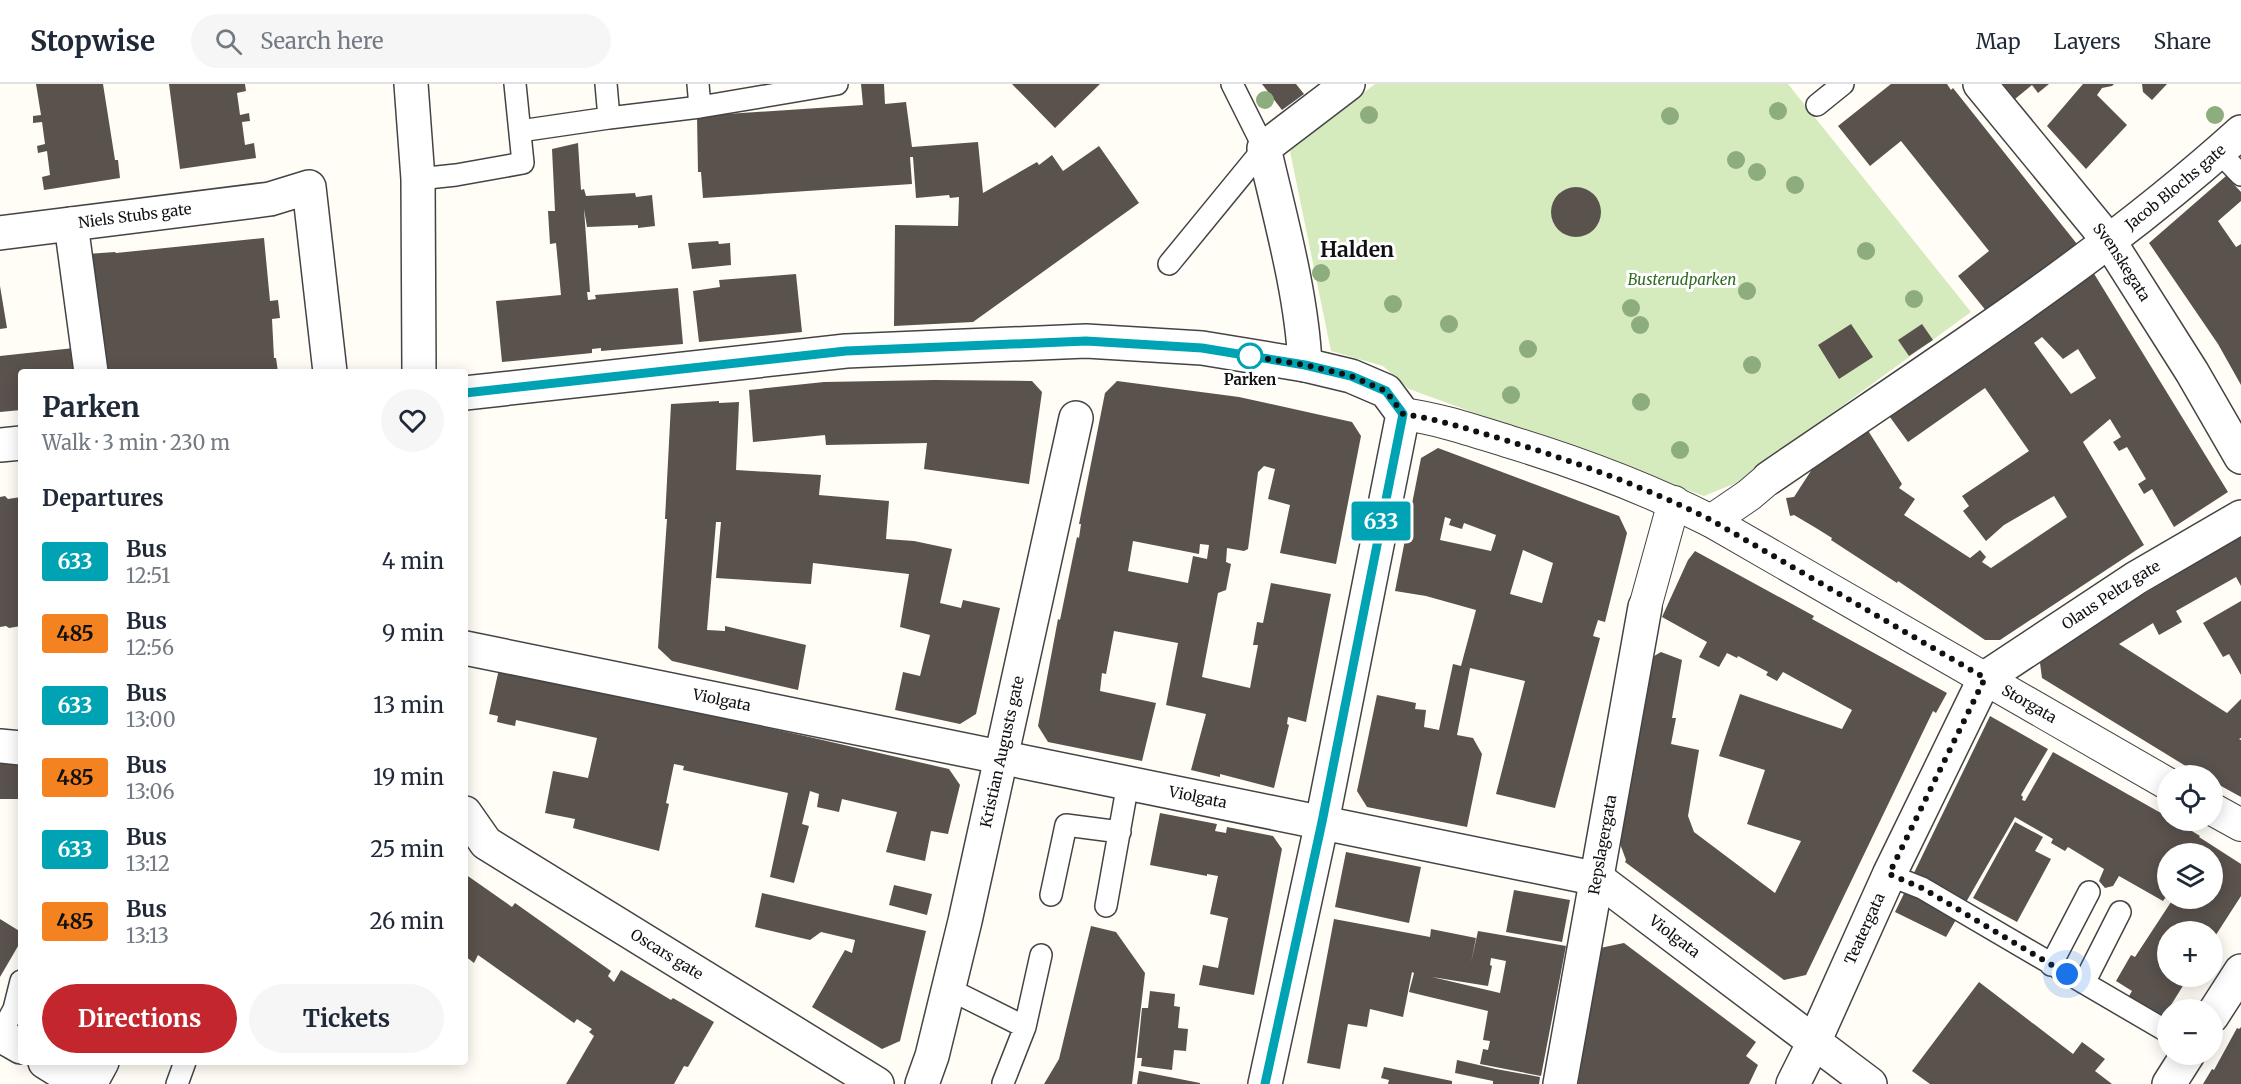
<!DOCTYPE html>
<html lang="en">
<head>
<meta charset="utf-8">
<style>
	:root { --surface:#fff; --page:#f6f6f7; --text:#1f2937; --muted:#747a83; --line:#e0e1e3; --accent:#c4262e }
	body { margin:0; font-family:Merriweather,serif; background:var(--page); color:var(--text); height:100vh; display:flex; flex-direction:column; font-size:22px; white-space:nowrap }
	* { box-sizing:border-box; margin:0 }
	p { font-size:20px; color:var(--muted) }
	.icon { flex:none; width:33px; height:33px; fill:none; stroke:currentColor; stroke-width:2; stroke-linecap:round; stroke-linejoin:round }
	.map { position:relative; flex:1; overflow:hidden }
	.sheet { position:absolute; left:18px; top:285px; width:450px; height:696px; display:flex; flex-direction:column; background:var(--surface); border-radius:6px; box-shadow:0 3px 15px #0003 }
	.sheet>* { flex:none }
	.badge { padding:0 12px; border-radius:4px; font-size:21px; line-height:39px }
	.fabs { position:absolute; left:2157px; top:681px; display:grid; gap:12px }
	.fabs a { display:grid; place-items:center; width:66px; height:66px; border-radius:50%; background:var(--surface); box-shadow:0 3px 15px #0003; font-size:30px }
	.you { position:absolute; width:30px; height:30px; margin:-15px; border:4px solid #fff; border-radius:50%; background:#1a73e8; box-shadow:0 0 0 9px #1a73e833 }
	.map>.badge { position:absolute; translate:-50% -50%; box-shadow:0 0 0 3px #fff }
	h2 { padding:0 24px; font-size:22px; line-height:54px }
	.round { display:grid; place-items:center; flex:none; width:63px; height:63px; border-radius:32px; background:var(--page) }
	.headline { display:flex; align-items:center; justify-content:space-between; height:102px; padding:0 24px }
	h1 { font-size:28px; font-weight:700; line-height:45px }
	.primary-button { display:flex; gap:12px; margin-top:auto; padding:12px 24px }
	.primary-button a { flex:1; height:69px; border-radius:36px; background:var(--accent); color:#fff; font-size:24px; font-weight:700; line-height:69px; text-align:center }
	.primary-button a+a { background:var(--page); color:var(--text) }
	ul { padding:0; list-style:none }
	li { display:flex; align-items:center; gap:18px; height:72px; padding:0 24px }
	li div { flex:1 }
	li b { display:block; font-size:22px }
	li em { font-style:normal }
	li .badge { min-width:66px; font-weight:700; text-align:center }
	header { display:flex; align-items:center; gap:36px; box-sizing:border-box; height:84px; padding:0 30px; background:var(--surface); border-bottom:2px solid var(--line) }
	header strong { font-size:28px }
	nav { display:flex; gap:33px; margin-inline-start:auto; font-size:21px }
	.search { width:420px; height:54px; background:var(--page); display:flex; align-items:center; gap:15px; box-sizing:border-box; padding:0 21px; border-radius:33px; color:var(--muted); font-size:22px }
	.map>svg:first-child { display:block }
	.green { fill:#d5ebbd }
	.building { fill:#5a524d; fill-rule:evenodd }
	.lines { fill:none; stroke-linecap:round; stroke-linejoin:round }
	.service-casing { stroke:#444; stroke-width:24 }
	.pedestrian-casing { stroke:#444; stroke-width:34 }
	.minor-casing { stroke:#444; stroke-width:36 }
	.service { stroke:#fff; stroke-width:21 }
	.pedestrian { stroke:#fff; stroke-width:32 }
	.minor { stroke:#fff; stroke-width:33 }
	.tree { fill:#8dad7f }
	.line-casing { stroke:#fff; stroke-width:14 }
	.line { stroke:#00a3b4; stroke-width:9 }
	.walk { stroke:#111; stroke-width:6; stroke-dasharray:0 10.8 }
	.stop-dot { fill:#fff; stroke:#00a3b4; stroke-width:3 }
	.labels { text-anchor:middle; stroke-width:6; stroke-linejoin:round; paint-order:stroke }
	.street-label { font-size:15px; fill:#111; stroke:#fff }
	.park-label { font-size:15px; font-style:italic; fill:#2f6b1f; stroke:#fff }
	.stop-label { font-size:15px; font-weight:bold; fill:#111; stroke:#fff }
	.district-label { font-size:21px; font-weight:bold; fill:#111; stroke:#fff }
</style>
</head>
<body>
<header>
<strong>Stopwise</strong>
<div class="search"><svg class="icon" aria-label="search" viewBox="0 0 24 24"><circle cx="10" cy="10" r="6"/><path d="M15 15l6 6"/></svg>Search here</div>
<nav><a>Map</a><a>Layers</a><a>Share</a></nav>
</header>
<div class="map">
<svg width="2241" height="1000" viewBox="0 0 2241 1000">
	<rect width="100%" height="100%" fill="#fffdf5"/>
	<!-- green -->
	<path class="green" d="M1375,0H1788L1971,228L1736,399L1704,412L1409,305L1383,282L1331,267L1290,67Z"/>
	<!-- building -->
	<path class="building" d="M36,0H103L115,76H118L120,94L44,106L42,93L50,91L47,67L38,69L37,62L45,60L42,38L33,39V32L41,31Z
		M169,0H245L246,7L237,9L240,31L249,29L250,37L242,38L245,61L254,59L256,74L180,85Z
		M861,0H884L885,20L906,18L912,63L978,58L983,109L1037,78L1039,81L1052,71L1063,87L1099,62L1139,119L973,238L894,242L895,141L958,142L959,113L950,114L949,111L916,114L913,73H910L912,100L703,114L701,88H698L697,32L863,21Z
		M1012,0H1100L1055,44Z
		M1262,0H1296L1304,10L1282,26Z
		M1891,0H1947L1951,6L1953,4L2077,160L1987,228L1958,192L1989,167L1901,57L1870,82L1838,42Z
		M2003,0H2049L2038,9L2032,1L2015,15Z
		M2083,0H2114L2112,2L2102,4L2097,11L2127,41L2086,85L2047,42Z
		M2142,0H2167L2152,16L2143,8Z
		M578,59L581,106L584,105L586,112L635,109L636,113L652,111L655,142L638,144V141L587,143L584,125L590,208H587L588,216L596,215L595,211L678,204L683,260L601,267V264L592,265V269L502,278L496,217L561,211L556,159L550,160L548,127H555L552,65Z
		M2226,92L2241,108V117L2218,137L2236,163L2241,160V301L2218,260L2149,159Z
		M1551 128a25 25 0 1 1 50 0a25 25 0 1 1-50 0Z
		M264,154L270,217L278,216L280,234L272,235L274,274H276L278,288H99L87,170L115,168L116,169Z
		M718,157L719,160L730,159L731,181L692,185L688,159Z
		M2093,188L2228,408L2174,443L2152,405L2144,410L2138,400L2146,395L2127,363L2119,367L2113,358L2121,353L2110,335L2083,358L2144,461L2000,556H1985L1898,497L1897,499L1831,456L1832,454L1816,444L1794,431L1790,432L1786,414L1794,413L1818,376L1867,345L1902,400L1899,404L1915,415L1904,431L1970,474L1980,466L1986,473L1982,478L1991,484L2067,433L2054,412L2004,441L1986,457L1963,427L1969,422L1962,412L2029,367L1985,304L1908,358L1887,329ZM2042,253L2063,275L2078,265L2096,294L2071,310L2034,259Z
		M796,190L802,248L699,258L693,207L720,203L719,196Z
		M0,202L7,244L0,245Z
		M1851,240L1873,273L1839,295L1818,261Z
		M1922,240L1933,256L1909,272L1898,256Z
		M74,264L78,288H21V326L0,328V272Z
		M935,296L1032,297L1042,308L1029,400L924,385L927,359L826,361L825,351L753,358L749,306L824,298Z
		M1117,297L1239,313L1352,338L1361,352L1336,480L1280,469L1290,421L1268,415L1275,385L1264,382L1258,388L1248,465L1244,467L1227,464L1226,478L1231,480L1226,506L1218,509L1202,593L1250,604L1258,561H1253L1257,538L1263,539L1271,499L1331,510L1306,638L1288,633L1287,640L1289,641L1274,704L1220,690V693L1191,686L1206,630L1166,621L1178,559L1114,547L1106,590L1102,589L1100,607L1156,619L1142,677L1048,658L1038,642L1058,535L1060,536L1077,453L1079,454L1081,440H1079L1105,309ZM1133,457L1199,470L1200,460L1209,461L1207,475L1193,472L1188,499L1128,487Z
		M719,317V319L739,318L736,386L821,391L819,411L889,417L886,455L914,457L952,465L940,519L961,524L963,516L1000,524L976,630L960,640L895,626L903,588L920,592L930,551L900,543L909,490L813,479L811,500L716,494L721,438H716L707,546L725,547V542L806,561L798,606L672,577L658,564L667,435H665L671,320Z
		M1438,364L1619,432L1627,449L1605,538L1598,536L1593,552L1600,554L1555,724L1496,710L1525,597L1470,584L1457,651L1473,654L1482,670L1467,743L1367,723L1357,707L1377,611L1416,619L1415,625L1426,626L1424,643L1439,646L1453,580L1461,582L1476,526L1426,512L1395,507L1421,374ZM1445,433L1451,435L1449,441L1462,445L1464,439L1496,451L1491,467L1440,456ZM1523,466L1553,479L1542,519L1510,510Z
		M5,412L8,415L21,413V542L9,544L6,542L0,543V413Z
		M2241,452V502L2236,493L2176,527L2182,538L2159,551L2153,539L2119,560L2227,629L2241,615V654L2239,655L2241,656V713L2212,697V692H2202L2042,594L2040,579L2087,540L2090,542Z
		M1695,467L1814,532L1812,535L1947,609L1936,629L1933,627L1806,891L1784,896L1625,778L1626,776L1619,757L1649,575L1661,568L1682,576L1672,634H1676L1671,660L1699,666L1688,732L1694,748L1775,809L1801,757L1747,740L1765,686L1719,672L1740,610L1842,645L1852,626L1783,588L1777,597L1766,591L1768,588L1738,572L1737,574L1727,569L1719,583L1699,573L1707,558L1662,533L1688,476Z
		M2241,517V591L2229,570L2223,573L2203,539Z
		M499,585L685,625V627L696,628L805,652L949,685L960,701L948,750L931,747L925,777L886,768L897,728L842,715L839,728L817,723L819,710L810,707L802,740L809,742L794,799L770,793L788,709L683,686L684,682L674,680L666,719L669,720L659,767L573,744L575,735L545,729L553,687L588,694L597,654L516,636L515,642L497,638L498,632L489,630Z
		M1990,632L2048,665L2021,711L2023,713L2022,716L2025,717L2053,668L2168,733V736H2174L2200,752L2199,753L2241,780V812L2212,857V848H2168V892H2189L2163,934L2129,912L2132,907L2116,897L2131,871L2135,873L2171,818L2165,814L2163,817L2119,792L2113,802L2105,804L2099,797L2104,785L2068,763L2065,767L2051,759L2053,755L2015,733L1946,853L1895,828ZM2168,770H2212V814H2168Z
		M0,680H21V715H0Z
		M1160,729L1217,740L1215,747L1226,749L1227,743L1273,752L1282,765L1254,911L1199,901L1203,881L1218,884L1228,834L1210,830L1218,792L1207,790V792L1150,781Z
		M2015,738L2043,753L2035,767L2051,775L2017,838L1973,814Z
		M1346,768L1421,783L1409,839L1335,823Z
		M465,790L512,823L515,819L611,887L608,892L614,898L621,886L671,916L673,914L714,938L688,983L684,982L674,1000H566L594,952L589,948L592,945L577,935L574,939L478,871L474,879L465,872Z
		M894,801L932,810L927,831L889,821Z
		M1514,806L1570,816L1562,858L1506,848Z
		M762,809L926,847L900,957L882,965L812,923L845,866L852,869L855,856L821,848L810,856L755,843Z
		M0,835L21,848V857L0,893Z
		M1334,835L1430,853L1431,845L1476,854L1471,879L1478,847L1566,862L1541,992L1480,980L1483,965L1488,966L1490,957L1483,956L1488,927L1409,908L1414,889L1412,888L1403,933L1370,925L1367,943L1348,940L1340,985L1307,979ZM1491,874L1506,877L1500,909L1432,893L1488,902L1492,882L1490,881Z
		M1091,842L1116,848L1145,889L1132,1000H1044L1059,975Z
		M1624,859L1756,958L1746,972L1758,981L1749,1000H1578L1600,864Z
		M1979,898L2073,970L2082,958L2105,975L2095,987L2112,1000H1930L1912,987Z
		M1150,907L1175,910L1174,922L1180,923L1178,944L1188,945L1186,967L1174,966L1172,986L1141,982L1142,974H1137L1142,924H1148Z
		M2241,943V1000H2203L2212,985L2214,986L2237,944L2239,945Z
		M1457,976L1496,985L1540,993L1539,1000H1493V997L1455,989Z
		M1384,983L1452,997V1000H1388L1389,996L1381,994Z
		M1139,987L1200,999V1000H1137Z"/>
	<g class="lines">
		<!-- service casing -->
		<g class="service-casing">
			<path id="service" d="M698,0L700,23
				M1817,21L1843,0
				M609,34L700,23L837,0
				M520,47L609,34L606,0
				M2219,68L2241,91
				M418,95L456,91L523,79L515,0
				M1169,180L1264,64L1232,0
				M1889,791L1922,804L2168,948
				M1051,811L1066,741L1120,748
				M1106,822L1128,699
				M2051,881L2089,808
				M2084,899L2120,828
				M949,905L1025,943L1041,871
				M0,951L14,925L21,897
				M1003,999L1025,943
				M177,1000L185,978"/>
		</g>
		<!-- pedestrian casing -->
		<g class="pedestrian-casing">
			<g id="pedestrian">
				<path id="s1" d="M1403,330C1440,335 1474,347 1510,358C1579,379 1646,404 1711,437L2168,700"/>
				<path d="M1711,437L1749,411L1769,394"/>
				<path d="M1645,523L1674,418"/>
				<path d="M2212,725L2241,741"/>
			</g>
		</g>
		<!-- minor casing -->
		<g class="minor-casing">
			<g id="minor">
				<path d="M411,0L418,95L419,288"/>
				<path id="s2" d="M1980,0L2109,157L2192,288L2241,373"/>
				<path d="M71,140L91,288"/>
				<path id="s3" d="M0,149L270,115L309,103L330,288"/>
				<path d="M1305,281C1302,211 1280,133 1264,64L1348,0"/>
				<path d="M465,309L846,267L1086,257L1202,264L1305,281L1351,292L1386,307L1403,330L1322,738L1265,1000"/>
				<path d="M0,361L21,359"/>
				<path id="s4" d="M1769,394C1929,284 2096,179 2241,48"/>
				<path id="s5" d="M465,564L1598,795L1870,1000"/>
				<path d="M0,662L21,664"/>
				<path id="s6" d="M465,729L486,759L877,1000"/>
				<path d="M2212,932L2241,887"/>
				<path d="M0,951L21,963"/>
				<path d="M45,978L81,1000"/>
				<path d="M90,1000L102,978"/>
				<path id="s7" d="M922,1000L932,972L965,837L1076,334"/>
				<path id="s8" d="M1560,1000L1645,523"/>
				<path id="s9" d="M1793,1000L1814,958L1889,791L1985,594L2136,494L2241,433"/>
				<path d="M2169,1000L2188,970"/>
			</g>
		</g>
		<!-- service -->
		<use href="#service" class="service"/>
		<!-- pedestrian -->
		<use href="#pedestrian" class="pedestrian"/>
		<!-- minor -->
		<use href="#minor" class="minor"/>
	</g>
	<!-- trees -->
	<g class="tree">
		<circle cx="1265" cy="16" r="9"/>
		<circle cx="1778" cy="27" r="9"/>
		<circle cx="1369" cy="31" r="9"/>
		<circle cx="2215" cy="31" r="9"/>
		<circle cx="1670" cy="32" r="9"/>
		<circle cx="1736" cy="76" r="9"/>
		<circle cx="1757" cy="88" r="9"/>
		<circle cx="1795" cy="101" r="9"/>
		<circle cx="1866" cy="167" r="9"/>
		<circle cx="1321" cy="189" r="9"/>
		<circle cx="1747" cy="207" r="9"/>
		<circle cx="1914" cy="215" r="9"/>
		<circle cx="1393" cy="220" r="9"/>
		<circle cx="1631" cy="224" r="9"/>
		<circle cx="1449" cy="240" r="9"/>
		<circle cx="1640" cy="241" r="9"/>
		<circle cx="1528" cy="265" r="9"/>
		<circle cx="1752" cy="281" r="9"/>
		<circle cx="1511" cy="311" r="9"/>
		<circle cx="1641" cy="318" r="9"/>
		<circle cx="1680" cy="366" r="9"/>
	</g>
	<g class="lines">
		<!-- line casing -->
		<g class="line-casing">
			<path id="line" d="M465,309L846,267L1086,257L1202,264L1305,281L1351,292L1386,307L1403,330L1322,738L1265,1000"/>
		</g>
		<!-- line -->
		<use href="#line" class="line"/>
		<!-- walk -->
		<path class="walk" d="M1250,272L1243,271L1305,281L1351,292L1386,307L1403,330C1438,335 1471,346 1505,356C1576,378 1645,403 1711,436L1985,594L1889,790L1922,804L2067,890"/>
	</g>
	<!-- markers -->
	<circle class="stop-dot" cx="1250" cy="272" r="12"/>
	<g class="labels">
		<!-- street labels -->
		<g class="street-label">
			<text dy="5" stroke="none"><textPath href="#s4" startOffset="500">Jacob Blochs gate</textPath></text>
			<text dy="5" stroke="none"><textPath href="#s3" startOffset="136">Niels Stubs gate</textPath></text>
			<text dy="5" stroke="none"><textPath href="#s2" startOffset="228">Svenskegata</textPath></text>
			<text dy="5" stroke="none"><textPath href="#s9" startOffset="600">Olaus Peltz gate</textPath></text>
			<text dy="5" stroke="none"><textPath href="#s5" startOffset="262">Violgata</textPath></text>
			<text dy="5" stroke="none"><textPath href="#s1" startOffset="694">Storgata</textPath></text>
			<text dy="5" stroke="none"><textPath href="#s7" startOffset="342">Kristian Augusts gate</textPath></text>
			<text dy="5" stroke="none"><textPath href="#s5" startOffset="748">Violgata</textPath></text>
			<text dy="5" stroke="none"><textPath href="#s8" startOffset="243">Repslagergata</textPath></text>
			<text dy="5" stroke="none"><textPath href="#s9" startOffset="171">Teatergata</textPath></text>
			<text dy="5" stroke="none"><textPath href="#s5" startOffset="1252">Violgata</textPath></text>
			<text dy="5" stroke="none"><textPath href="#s6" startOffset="249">Oscars gate</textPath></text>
		</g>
		<!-- park labels -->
		<g class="park-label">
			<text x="1682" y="201">Busterudparken</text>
		</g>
		<!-- stop labels -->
		<g class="stop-label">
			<text x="1250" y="301">Parken</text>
		</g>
		<!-- district labels -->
		<g class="district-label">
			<text x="1357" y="173">Halden</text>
		</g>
	</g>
</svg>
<div class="fabs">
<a><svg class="icon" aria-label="locate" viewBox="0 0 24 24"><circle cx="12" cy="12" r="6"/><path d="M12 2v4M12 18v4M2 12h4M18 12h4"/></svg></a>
<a><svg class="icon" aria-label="layers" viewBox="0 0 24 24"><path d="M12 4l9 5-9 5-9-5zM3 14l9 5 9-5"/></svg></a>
<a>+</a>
<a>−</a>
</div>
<div class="you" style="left:2067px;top:890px"></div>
<b class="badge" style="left:1381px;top:437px;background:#00a3b4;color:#fff">633</b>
<section class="sheet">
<div class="headline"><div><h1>Parken</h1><p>Walk · 3 min · 230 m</p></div><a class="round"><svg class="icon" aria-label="heart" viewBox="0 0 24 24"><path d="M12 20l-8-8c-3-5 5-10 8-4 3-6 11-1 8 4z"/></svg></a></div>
<h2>Departures</h2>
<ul>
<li><span class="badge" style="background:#00a3b4;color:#fff">633</span><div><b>Bus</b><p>12:51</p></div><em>4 min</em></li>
<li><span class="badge" style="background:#f58220;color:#111">485</span><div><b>Bus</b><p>12:56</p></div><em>9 min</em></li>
<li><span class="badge" style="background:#00a3b4;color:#fff">633</span><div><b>Bus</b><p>13:00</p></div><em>13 min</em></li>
<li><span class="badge" style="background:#f58220;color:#111">485</span><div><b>Bus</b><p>13:06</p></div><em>19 min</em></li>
<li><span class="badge" style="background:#00a3b4;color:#fff">633</span><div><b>Bus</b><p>13:12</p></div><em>25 min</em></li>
<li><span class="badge" style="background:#f58220;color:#111">485</span><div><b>Bus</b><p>13:13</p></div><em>26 min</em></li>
</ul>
<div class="primary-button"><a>Directions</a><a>Tickets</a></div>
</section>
</div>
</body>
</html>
